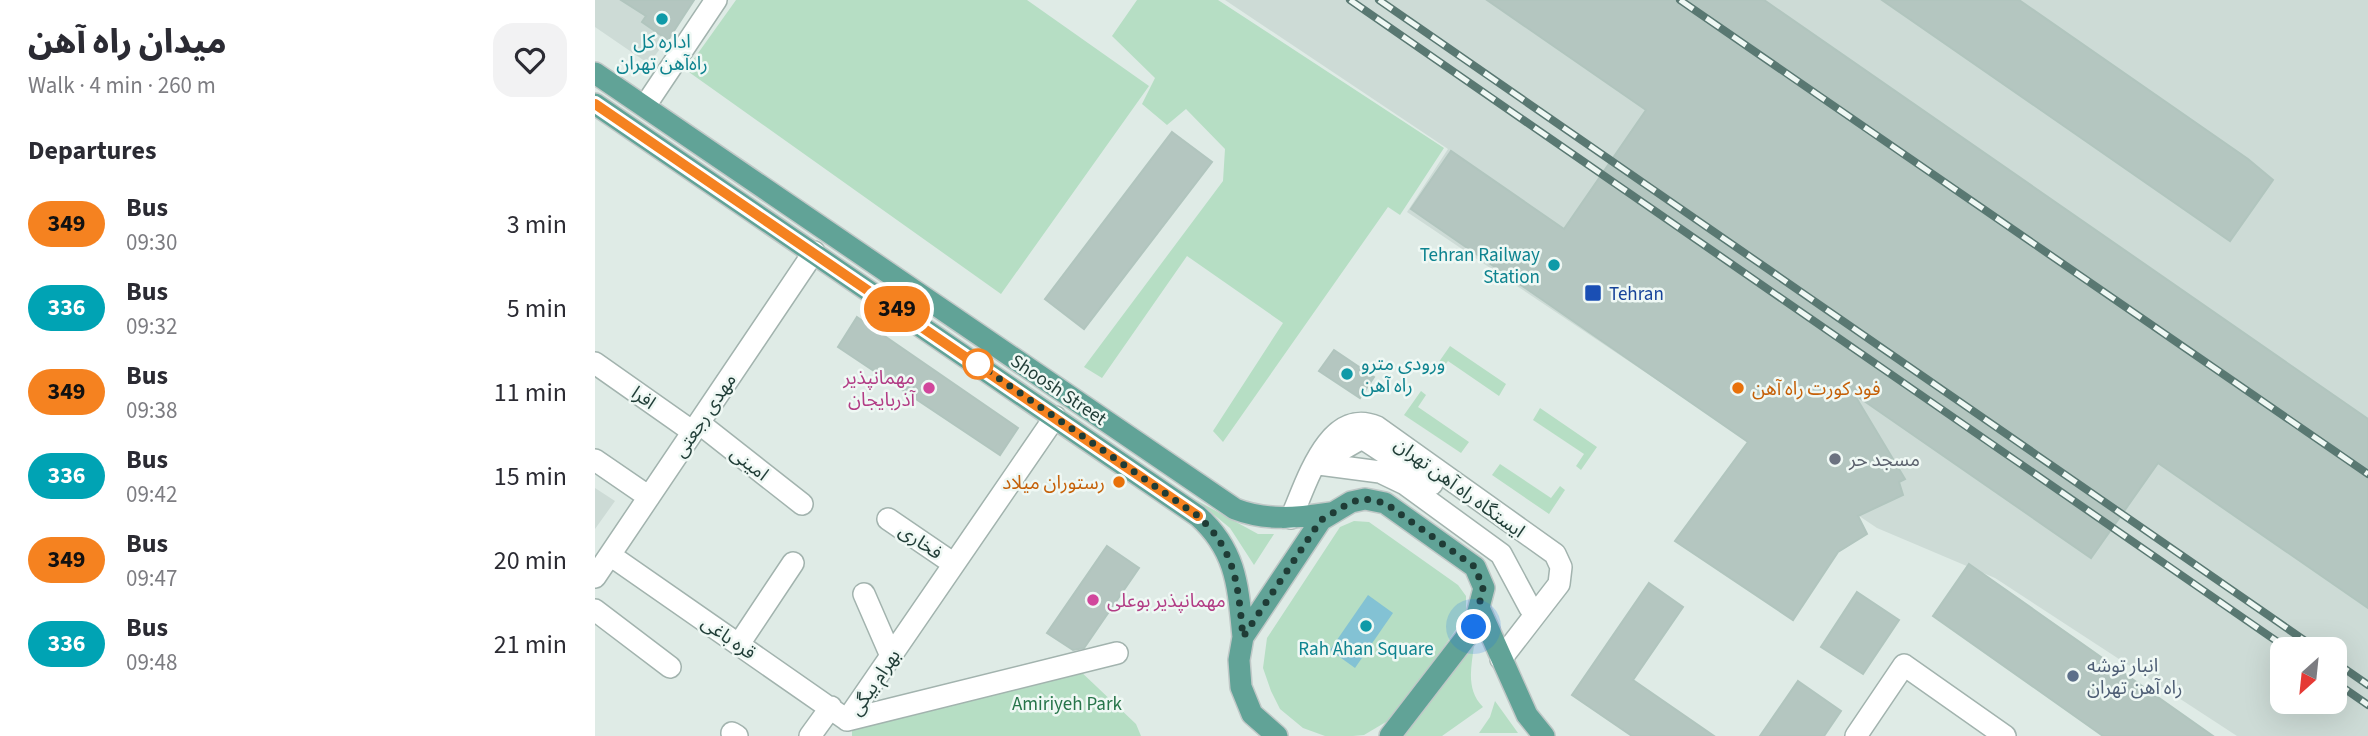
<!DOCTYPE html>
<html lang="en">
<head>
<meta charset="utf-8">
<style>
	:root { --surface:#fff; --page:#f2f2f3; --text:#2b2b33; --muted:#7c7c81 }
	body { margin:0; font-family:"Source Sans 3","Noto Sans Arabic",sans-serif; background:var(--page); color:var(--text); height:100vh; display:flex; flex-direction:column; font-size:26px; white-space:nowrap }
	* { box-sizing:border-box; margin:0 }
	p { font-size:23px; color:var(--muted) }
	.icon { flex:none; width:38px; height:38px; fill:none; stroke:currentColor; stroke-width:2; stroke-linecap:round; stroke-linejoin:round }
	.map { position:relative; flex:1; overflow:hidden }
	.details { display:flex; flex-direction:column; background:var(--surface); width:595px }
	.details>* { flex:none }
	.badge { padding:0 14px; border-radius:23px; font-size:24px; line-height:46px }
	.needle { width:46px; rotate:207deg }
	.fabs { position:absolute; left:1675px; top:637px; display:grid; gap:14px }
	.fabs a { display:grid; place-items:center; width:77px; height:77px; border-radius:14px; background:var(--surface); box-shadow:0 7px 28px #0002; font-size:35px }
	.you { position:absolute; width:35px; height:35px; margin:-18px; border:5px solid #fff; border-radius:50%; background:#1a73e8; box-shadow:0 0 0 10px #1a73e833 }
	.map>.badge { position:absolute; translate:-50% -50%; box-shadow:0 0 0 4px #fff }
	h2 { padding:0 28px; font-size:26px; line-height:63px }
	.round { display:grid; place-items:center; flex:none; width:74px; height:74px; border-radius:21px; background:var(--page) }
	.head { display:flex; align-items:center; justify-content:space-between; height:119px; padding:0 28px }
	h1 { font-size:33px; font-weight:800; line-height:52px }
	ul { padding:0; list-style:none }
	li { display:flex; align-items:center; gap:21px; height:84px; padding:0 28px }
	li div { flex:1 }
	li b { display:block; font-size:26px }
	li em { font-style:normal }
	li .badge { min-width:77px; font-weight:700; text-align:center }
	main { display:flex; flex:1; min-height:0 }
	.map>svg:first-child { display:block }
	.built { fill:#cddbd6; fill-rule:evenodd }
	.green { fill:#b6dec4 }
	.water { fill:#83c2d4 }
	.building { fill:#b4c6c0; stroke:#b1c5be; stroke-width:2 }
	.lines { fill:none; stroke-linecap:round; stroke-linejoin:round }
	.minor-casing { stroke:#a2b3ae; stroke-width:24 }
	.major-casing { stroke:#c0c8c7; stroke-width:24 }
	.minor { stroke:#fff; stroke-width:21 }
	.major { stroke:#61a397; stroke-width:21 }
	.rail-casing { stroke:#597872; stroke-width:8 }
	.rail { stroke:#eff8f4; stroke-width:5; stroke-dasharray:16; stroke-linecap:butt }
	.line-casing { stroke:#fff; stroke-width:16 }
	.line { stroke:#f58220; stroke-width:10 }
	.walk { stroke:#1f3c36; stroke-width:7; stroke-dasharray:0 12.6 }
	.culture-dot { fill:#0f9aa8; stroke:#eff8f4; stroke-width:2.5 }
	.transit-dot { fill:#1a4fb4; stroke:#eff8f4; stroke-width:2.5 }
	.stop-dot { fill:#fff; stroke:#f58220; stroke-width:3.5 }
	.hotel-dot { fill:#d1479c; stroke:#eff8f4; stroke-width:2.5 }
	.food-dot { fill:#e8710a; stroke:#eff8f4; stroke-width:2.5 }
	.worship-dot { fill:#6b7280; stroke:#eff8f4; stroke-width:2.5 }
	.service-dot { fill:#5c6f8a; stroke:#eff8f4; stroke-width:2.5 }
	.labels { text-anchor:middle; stroke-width:5; stroke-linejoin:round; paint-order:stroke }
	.culture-label { font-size:19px; fill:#0d838f; stroke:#eff8f4 }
	.transit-label { font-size:19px; fill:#164399; stroke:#eff8f4; text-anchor:start }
	.hotel-label { font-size:19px; fill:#b23c85; stroke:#eff8f4; text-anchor:end }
	.food-label { font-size:19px; fill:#c56008; stroke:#eff8f4; text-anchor:start }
	.street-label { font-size:19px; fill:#1f3c36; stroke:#eff8f4 }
	.worship-label { font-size:19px; fill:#5b616d; stroke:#eff8f4; text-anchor:start }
	.service-label { font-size:19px; fill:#4e5e75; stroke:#eff8f4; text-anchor:start }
	.park-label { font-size:19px; fill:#27754a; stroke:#eff8f4 }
</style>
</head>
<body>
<main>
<section class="details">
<div class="head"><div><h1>میدان راه آهن</h1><p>Walk · 4 min · 260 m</p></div><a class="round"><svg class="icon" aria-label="heart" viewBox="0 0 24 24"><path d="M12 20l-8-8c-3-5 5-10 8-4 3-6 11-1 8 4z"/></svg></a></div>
<h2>Departures</h2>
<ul>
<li><span class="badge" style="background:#f58220;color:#111">349</span><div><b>Bus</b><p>09:30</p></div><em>3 min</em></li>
<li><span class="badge" style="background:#00a3b4;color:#fff">336</span><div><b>Bus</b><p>09:32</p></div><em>5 min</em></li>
<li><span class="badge" style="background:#f58220;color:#111">349</span><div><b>Bus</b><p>09:38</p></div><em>11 min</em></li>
<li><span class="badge" style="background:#00a3b4;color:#fff">336</span><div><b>Bus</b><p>09:42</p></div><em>15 min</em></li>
<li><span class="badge" style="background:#f58220;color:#111">349</span><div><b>Bus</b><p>09:47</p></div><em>20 min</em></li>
<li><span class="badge" style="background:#00a3b4;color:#fff">336</span><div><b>Bus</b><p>09:48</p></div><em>21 min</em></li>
</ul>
</section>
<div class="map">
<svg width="1773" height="736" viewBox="0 0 1773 736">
	<rect width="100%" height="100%" fill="#dfebe6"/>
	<!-- built -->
	<path class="built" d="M0,0H100L54,64L0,27Z
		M630,0H1773V736H1642L1400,578L1282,528L812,212L853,149ZM1687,649H1740V702H1687Z
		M0,488L20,501L0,529Z"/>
	<!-- green -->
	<path class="green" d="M141,0H432L554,86L406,294L91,70Z
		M542,0H623L849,148L805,215L793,207L628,442L618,431L688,323L592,256L507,378L489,367L628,181L630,149L591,109L572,125L547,104L560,78L517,36Z
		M855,346L911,384L904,396L853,361L844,373L839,369Z
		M826,391L831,395L823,407L874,442L866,453L809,415Z
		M945,408L1002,447L986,470L981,466L989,454L938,420Z
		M905,464L956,498L965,486L970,490L954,514L897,475Z
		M601,500L663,534H679L659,565L635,528Z
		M759,521L774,522L863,585L871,596V615L801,716L769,735L758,736H730L708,728L685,709L676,691L668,668L672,638L745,527Z
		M879,646C876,668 871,690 888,707L847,736H807Z
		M482,668L541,724L546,736H257V722Z
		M900,701L923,733H884L895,717Z"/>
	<!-- water -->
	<path class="water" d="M773,595L798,613L760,668L735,650Z"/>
	<!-- building -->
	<path class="building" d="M26,0H99L73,40L47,22L51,16Z
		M892,0H1169L1773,419V608L1563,463L1496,558L1259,394L1310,479L1304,482L1308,495L1263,516L1272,534L1243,552L1198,620L1080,541L1153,442L816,209L856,151L969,229L1051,110Z
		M1287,0H1424L1653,159L1678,180L1635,241Z
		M577,132L617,162L489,329L450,299Z
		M262,317L423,428L405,455L243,347Z
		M739,350L779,377L765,398L724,371Z
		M512,546L544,568L489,648L478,650L452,633Z
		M1374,564L1618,736H1508L1338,616Z
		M1054,583L1088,607L1038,680L1119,736H1037L977,695Z
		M1262,592L1304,620L1268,674L1226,647Z
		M1203,681L1246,711L1229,736H1165Z"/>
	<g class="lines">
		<!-- minor casing -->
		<g class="minor-casing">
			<path id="minor" d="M50,106L121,0
				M0,363L98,432
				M104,423L207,504
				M0,460L54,497
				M722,464L767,438L837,484
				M724,464L785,472L810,484L906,554L935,608
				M696,518C711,485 733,406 782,427L960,554L966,567L964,584L906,659
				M293,519L359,564
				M15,555L252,720
				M0,577L219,252
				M269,594L296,656
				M0,610L75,667
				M144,644L198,563
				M252,720L460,417
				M252,720L522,653
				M137,733L142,736
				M215,736L236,707
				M1261,736L1309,665L1410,736"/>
		</g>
		<!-- major casing -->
		<g class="major-casing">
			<path id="major" d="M0,73L640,509C671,521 702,518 734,513
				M0,104L603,516C642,551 643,587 648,637
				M885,610L932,715L949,736
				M682,736L657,714L646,687L644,660L648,637L726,520L756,502L770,499L790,503L880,567L889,588L879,627L795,736"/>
		</g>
		<!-- minor -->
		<use href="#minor" class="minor"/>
		<!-- major -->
		<use href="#major" class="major"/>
		<!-- rail casing -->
		<g class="rail-casing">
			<path id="rail" d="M755,0L1693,649
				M784,0L1722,649
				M1085,0L1773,474
				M1740,662L1773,685
				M1740,682L1773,705"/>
		</g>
		<!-- rail -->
		<use href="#rail" class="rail"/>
	</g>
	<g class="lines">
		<!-- line casing -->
		<g class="line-casing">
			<path id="line" d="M0,104L603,516"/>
		</g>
		<!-- line -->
		<use href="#line" class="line"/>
		<!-- walk -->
		<path class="walk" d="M383,364L373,357L603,516C642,552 643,587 648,637L726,520L756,502L770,499L790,503L880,567L888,588L879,627"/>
	</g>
	<!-- markers -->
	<g class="culture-dot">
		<circle cx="67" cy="19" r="7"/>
		<circle cx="959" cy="265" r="7"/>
		<circle cx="752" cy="374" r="7"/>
		<circle cx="771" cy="626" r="7"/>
	</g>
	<rect class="transit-dot" x="989" y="284" width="18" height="18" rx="3.5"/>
	<circle class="stop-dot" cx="383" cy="364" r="14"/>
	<g class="hotel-dot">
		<circle cx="334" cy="388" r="7"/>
		<circle cx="498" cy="600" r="7"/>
	</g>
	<g class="food-dot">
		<circle cx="1143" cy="388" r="7"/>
		<circle cx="524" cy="482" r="7"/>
	</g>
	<circle class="worship-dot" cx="1240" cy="459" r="7"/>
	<circle class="service-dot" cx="1478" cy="676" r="7"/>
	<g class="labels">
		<!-- culture labels -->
		<g class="culture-label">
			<text x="67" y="48">اداره کل<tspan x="67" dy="22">راه‌آهن تهران</tspan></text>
			<text x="945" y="261" text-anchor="end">Tehran Railway<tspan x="945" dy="22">Station</tspan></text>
			<text x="766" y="370" text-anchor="start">ورودی مترو<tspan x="766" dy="22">راه آهن</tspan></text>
			<text x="771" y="655">Rah Ahan Square</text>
		</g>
		<!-- transit labels -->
		<g class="transit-label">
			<text x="1014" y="300">Tehran</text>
		</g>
		<!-- hotel labels -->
		<g class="hotel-label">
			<text x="320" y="384">مهمانپذیر<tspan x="320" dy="22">آذربایجان</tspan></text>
			<text x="512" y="607" text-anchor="start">مهمانپذیر بوعلی</text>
		</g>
		<!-- food labels -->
		<g class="food-label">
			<text x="1157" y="395">فود کورت راه آهن</text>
			<text x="510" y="489" text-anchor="end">رستوران میلاد</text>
		</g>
		<!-- street labels -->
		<g class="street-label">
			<text transform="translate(464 389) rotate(34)" y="7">Shoosh Street</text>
			<text transform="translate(49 397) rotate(35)" y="7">افرا</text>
			<text transform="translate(109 415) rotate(-56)" y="7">مهدی رجعتی</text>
			<text transform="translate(155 463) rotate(38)" y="7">امینی</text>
			<text transform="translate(865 487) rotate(36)" y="7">ایستگاه راه آهن تهران</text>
			<text transform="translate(326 541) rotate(34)" y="7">فخاری</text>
			<text transform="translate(134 637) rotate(35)" y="7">قره باغی</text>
			<text transform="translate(279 682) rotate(-56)" y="7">بهرام بیگی</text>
		</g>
		<!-- worship labels -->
		<g class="worship-label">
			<text x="1254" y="466">مسجد حر</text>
		</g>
		<!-- service labels -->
		<g class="service-label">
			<text x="1492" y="672">انبار توشه<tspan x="1492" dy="22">راه آهن تهران</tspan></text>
		</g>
		<!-- park labels -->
		<g class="park-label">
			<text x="472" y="710">Amiriyeh Park</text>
		</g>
	</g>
</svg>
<div class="fabs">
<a><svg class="needle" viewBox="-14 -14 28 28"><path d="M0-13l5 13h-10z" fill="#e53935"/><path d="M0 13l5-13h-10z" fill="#7c7c81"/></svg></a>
</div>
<div class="you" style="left:879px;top:627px"></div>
<b class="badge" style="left:302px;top:309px;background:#f58220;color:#111">349</b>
</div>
</main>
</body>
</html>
